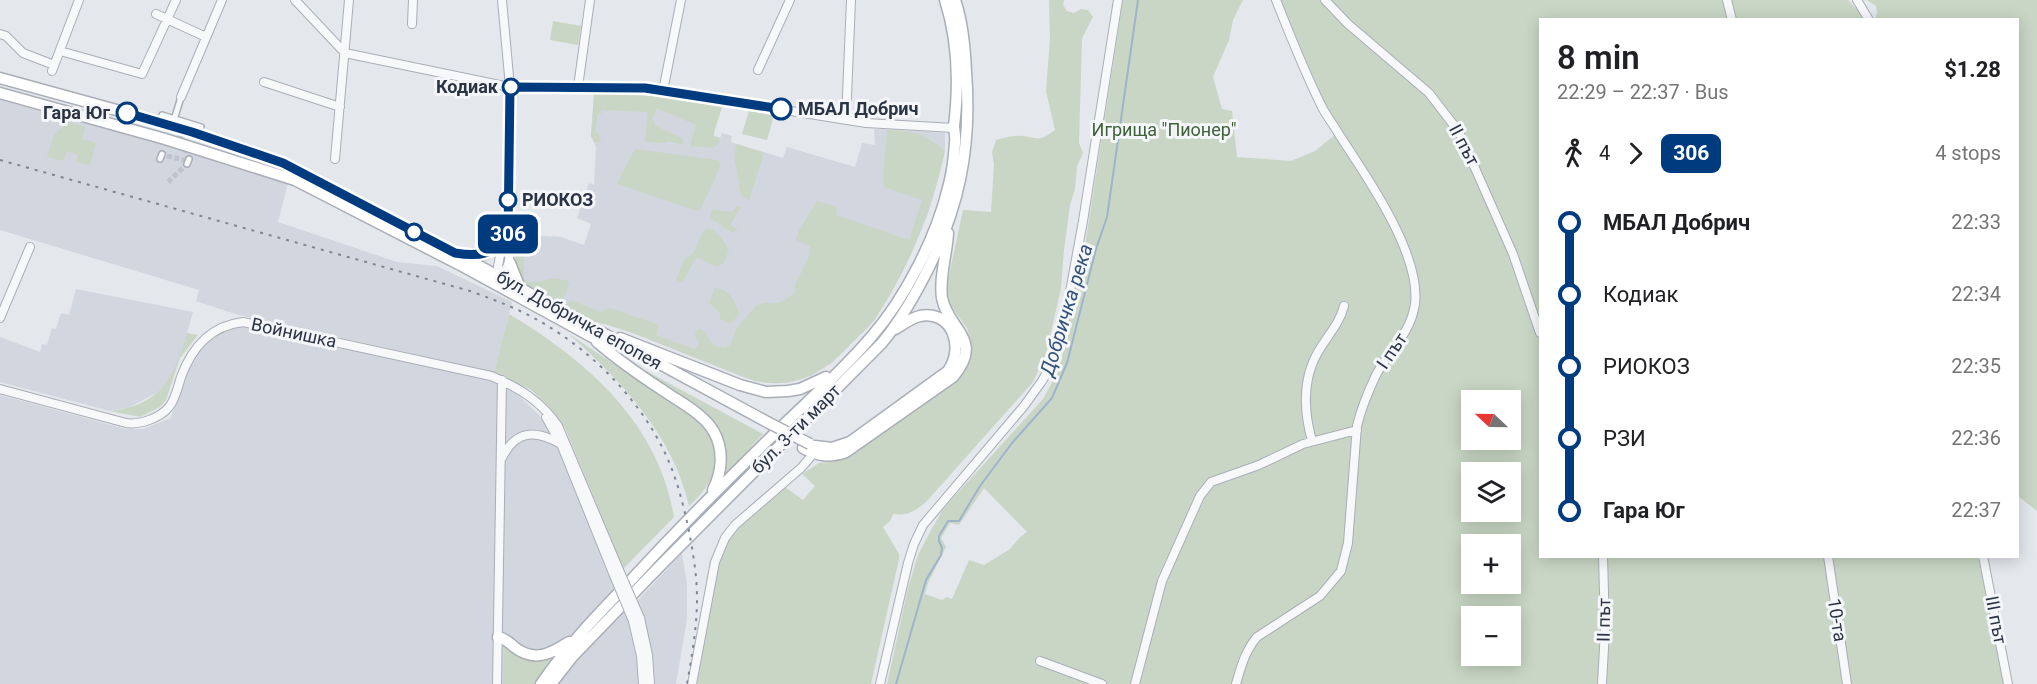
<!DOCTYPE html>
<html lang="en">
<head>
<meta charset="utf-8">
<style>
	:root { --surface:#fff; --page:#f6f6f6; --text:#202124; --muted:#757577 }
	body { margin:0; font-family:Roboto,sans-serif; background:var(--page); color:var(--text); height:100vh; display:flex; flex-direction:column; font-size:22px; white-space:nowrap }
	* { box-sizing:border-box; margin:0 }
	p { font-size:20px; color:var(--muted) }
	.icon { flex:none; width:33px; height:33px; fill:none; stroke:currentColor; stroke-width:2; stroke-linecap:round; stroke-linejoin:round }
	.map { position:relative; flex:1; overflow:hidden }
	.details { position:absolute; left:1539px; top:18px; width:480px; height:540px; display:flex; flex-direction:column; background:var(--surface); border-radius:0px; box-shadow:0 3px 15px #0003 }
	.details>* { flex:none }
	.badge { padding:0 12px; border-radius:9px; font-size:21px; line-height:39px }
	.needle { width:39px; rotate:292deg }
	.fabs { position:absolute; left:1461px; top:390px; display:grid; gap:12px }
	.fabs a { display:grid; place-items:center; width:60px; height:60px; border-radius:0px; background:var(--surface); box-shadow:0 3px 15px #0003; font-size:30px }
	.map>.badge { position:absolute; translate:-50% -50%; box-shadow:0 0 0 3px #fff }
	.legs { display:flex; align-items:center; gap:9px; height:66px; padding:0 18px; font-size:20px }
	.legs p { margin-inline-start:auto }
	.overview { display:flex; align-items:center; justify-content:space-between; height:102px; padding:0 18px }
	h1 { font-size:33px; font-weight:600; line-height:45px }
	ul { padding:0 18px; list-style:none }
	li { display:flex; align-items:center; gap:21px; height:72px; font-size:22px }
	li i { display:grid; place-items:center; width:9px; height:100%; margin:0 8px; background:currentColor }
	li i::after { content:''; width:15px; height:15px; margin:-8px; border:4px solid; border-radius:50%; background:var(--surface) }
	li p { margin-inline-start:auto }
	li:first-child i { background:linear-gradient(#0000 50%,currentColor 0) }
	li:last-child i { background:linear-gradient(currentColor 50%,#0000 0) }
	.map>svg:first-child { display:block }
	.built { fill:#d2d6de }
	.green { fill:#c9d6c5; fill-rule:evenodd }
	.lines { fill:none; stroke-linecap:round; stroke-linejoin:round }
	.stream { stroke:#9fb4cc; stroke-width:2 }
	.pedestrian-tunnel { stroke:#bfc3cb; stroke-width:5; stroke-dasharray:5 2.5; stroke-linecap:butt }
	.pedestrian-casing { stroke:#a9aeb7; stroke-width:8 }
	.minor-casing { stroke:#a9aeb7; stroke-width:10 }
	.secondary-casing { stroke:#a9aeb7; stroke-width:13 }
	.pedestrian { stroke:#f7f8fa; stroke-width:5 }
	.minor { stroke:#f7f8fa; stroke-width:8 }
	.secondary { stroke:#fff; stroke-width:10 }
	.rail { stroke:#7d8696; stroke-width:2; stroke-dasharray:3 6; stroke-linecap:butt }
	.minor-bridge-casing { stroke:#a9aeb7; stroke-width:10; stroke-linecap:butt }
	.secondary-bridge-casing { stroke:#a9aeb7; stroke-width:13; stroke-linecap:butt }
	.minor-bridge { stroke:#f7f8fa; stroke-width:8 }
	.secondary-bridge { stroke:#fff; stroke-width:10 }
	.line-1-casing { stroke:#fff; stroke-width:14 }
	.line-1 { stroke:#003b80; stroke-width:9 }
	.stop-1-dot { fill:#fff; stroke:#003b80; stroke-width:3 }
	.labels { text-anchor:middle; stroke-width:6; stroke-linejoin:round; paint-order:stroke }
	.stop-label { font-size:18px; font-weight:bold; fill:#2b3445; stroke:#f4f6f9; text-anchor:end }
	.park-label { font-size:18px; fill:#3f6138; stroke:#f4f6f9 }
	.street-label { font-size:18px; fill:#2b3445; stroke:#f4f6f9 }
	.water-label { font-size:20px; font-style:italic; fill:#34527a; stroke:#f4f6f9 }
</style>
</head>
<body>
<div class="map">
<svg width="2037" height="684" viewBox="0 0 2037 684">
	<rect width="100%" height="100%" fill="#e4e7ec"/>
	<!-- built -->
	<path class="built" d="M594,94L713,101L714,136L720,138L722,133L732,136L731,142L783,158L787,147L855,167L862,143L875,145L874,129L945,133V151L937,184L928,214L912,252L876,318L832,363L811,376L787,383H767L743,377L630,332L576,314L524,285L515,263L513,234L561,237L584,245L591,224L577,218L589,183L594,185L596,147L591,136Z
		M0,100L120,132L288,183L278,222L397,262L437,266L512,302L494,372L235,314L196,301L199,290L0,230Z
		M76,289L193,312L180,358L168,383L158,392L130,407L110,411L0,382V337L40,352L42,344L47,345L52,328L56,329L61,313L69,315Z
		M242,325L480,378L501,385L516,393L539,415L558,444L625,614L682,553L687,584V619L676,684H0V395L126,429H143L171,418L187,370L198,350L216,332Z"/>
	<!-- green -->
	<path class="green" d="M1049,0H1064L1063,5L1067,11L1074,13L1081,9L1088,10L1093,17L1082,38L1079,143L1083,153L1077,166L1075,189L1070,205L1064,250L1061,288L1046,354L1033,382L927,501C915,511 909,516 893,514L891,520L883,527L899,554V559L871,684H696L717,563L727,539L737,527L785,487L803,500L815,486L802,474L819,463L838,461L849,457L956,382L969,363L971,341L967,328L950,305L946,289L963,210L991,212L994,164L992,152L996,140C1005,138 1013,135 1022,136C1039,138 1039,142 1055,130L1046,91L1050,39Z
		M1123,0H1243L1233,20L1229,40L1213,77L1222,109L1232,111L1237,157L1291,161L1315,151L1341,130L1327,110L1300,51L1281,0H1848L1866,19L1540,20V556L1978,557L2005,684H887L908,588L918,555L930,532L943,509L1043,399L1056,375L1064,349L1084,252ZM1472,400H1510V440H1472ZM1472,472H1510V512H1472ZM984,488L1027,532L1019,538L1010,549L984,565L969,560L952,599L947,597L942,600L925,594L928,583L946,547L941,538L950,523L959,525ZM1472,544H1510V584H1472ZM1472,616H1510V656H1472Z
		M1867,0H2037V511L2018,496V20L1875,19L1877,13L1876,6Z
		M553,21L581,26L578,45L550,40Z
		M594,94C632,96 686,94 723,104L713,136L720,138L718,144L714,148L690,146L696,125L657,108L652,120L655,122L654,125L682,138L683,145L667,141L666,143L645,142L648,112L601,110V114H598L595,132L599,133L601,142H594L591,136Z
		M749,111L772,115L773,119L767,140L742,134Z
		M68,122L85,127L82,139L96,143L90,165L76,162L78,155L67,151L63,161L47,157L54,135Z
		M888,130C914,131 924,133 945,151C932,209 910,266 877,316C870,327 858,336 849,346C821,374 796,389 755,381C707,364 660,341 611,326C598,322 574,318 566,305L571,300L600,312L610,308L659,325L656,335L694,349L698,346L699,342L695,336L696,331L700,329L705,332L714,346L725,348L730,345L737,328L756,306L765,303H779L794,294L795,285L809,257L810,246L796,240L799,230L817,201L837,207L836,215L909,240L922,200L884,187C882,181 886,139 888,130Z
		M737,144L764,153L749,200L741,195L734,155Z
		M635,149L717,160L720,162V167L701,209L697,211L618,184L617,183Z
		M738,206L741,207L730,225L738,230L731,232L710,218L712,210L731,212Z
		M707,228C717,230 724,241 729,250L724,263L717,267L698,258L695,259L683,282L676,280L683,261L694,252L702,233Z
		M532,238L534,243L524,249V280C533,284 540,282 548,279C553,278 562,279 568,281L569,284L562,303L558,304C550,300 529,291 524,285C514,274 513,251 522,240Z
		M715,288C731,290 734,301 740,314L730,324L720,319V313L709,303Z
		M509,314C586,360 659,423 674,517L623,569L565,428L546,404L531,390L494,372Z
		M187,333L198,335L180,358L166,400L160,407L140,417L110,411C162,405 174,378 187,333Z
		M569,334L696,419C728,450 719,479 689,506C673,435 621,381 569,334Z
		M622,358L763,434L724,476C728,453 726,437 711,419Z
		M504,646C524,658 531,662 553,658L535,684H503Z"/>
	<g class="lines">
		<!-- stream -->
		<path class="stream" d="M896,684L926,580L941,555L942,548L939,541V536L948,521H959L980,486L1012,443L1052,398L1067,363L1096,249L1107,217L1138,0"/>
		<!-- pedestrian-tunnel -->
		<path class="pedestrian-tunnel" d="M177,127L189,159
			M167,156L188,161
			M168,182L187,164"/>
		<!-- pedestrian casing -->
		<g class="pedestrian-casing">
			<path id="pedestrian" d="M162,115L201,127
				M174,120L181,97
				M160,159L162,154
				M187,164L189,159"/>
		</g>
		<!-- minor casing -->
		<g class="minor-casing">
			<path id="minor" d="M295,0L345,53L510,87L645,88L866,123L954,128
				M1325,0L1348,24L1429,93L1459,132L1513,254L1540,333
				M1727,0L1732,20
				M1857,0L1869,20
				M156,14L206,37
				M412,24L413,0
				M0,34L6,36L23,53L54,65
				M60,51L142,74L176,0
				M758,70L790,0
				M52,71L79,0
				M264,82L340,107
				M578,87L590,0
				M663,91L681,0
				M181,97L222,0
				M846,120L851,0
				M335,159L349,0
				M497,278C514,268 509,251 508,234L510,87L502,0
				M500,281L498,267L502,243
				M0,318L30,247
				M0,389L126,423C140,425 160,418 169,407C175,400 178,387 181,377C192,347 210,326 243,322L491,376C518,387 541,401 558,426L619,570
				M546,417L561,444L613,573
				M1312,441C1303,409 1302,376 1321,347C1330,333 1340,322 1344,306
				M502,458C516,429 536,430 561,444
				M1828,556L1847,684
				M1983,556L2008,684
				M640,618L648,655L650,684
				M633,621L641,656L643,684
				M1040,661L1102,684
				M497,684L502,380
				M692,684L715,562L725,538L735,525L801,468L814,453
				M880,684L908,563L914,544L923,525L1024,406L1042,381L1052,363L1065,319L1083,221L1118,0
				M1135,684L1162,581L1200,496L1211,482L1259,465L1303,444L1357,430
				M1236,684C1241,667 1245,651 1257,637L1320,596L1341,571L1348,543L1357,426C1361,409 1368,392 1376,375C1389,351 1411,333 1415,304C1421,254 1367,177 1340,136C1334,125 1326,116 1321,105C1304,71 1290,35 1276,0
				M1602,684L1605,630L1603,556"/>
		</g>
		<!-- secondary casing -->
		<g class="secondary-casing">
			<path id="secondary" d="M0,78L171,125L283,163L470,261L769,423
				M0,93L165,139L295,180L466,268L605,344
				M461,254H485L500,244
				M510,263L520,288
				M620,338L740,385L766,392L788,391L800,389L826,377
				M597,342C618,360 641,376 664,391C681,403 704,414 714,432C724,450 722,472 713,490
				M815,446L832,448L850,442L948,371C965,347 952,310 920,316C911,318 902,325 895,329
				M803,448C818,456 829,458 846,452L953,377C985,339 948,330 942,298C939,277 947,254 948,233
				M498,637C507,639 510,644 517,649C536,662 552,653 569,642
				M541,684C568,645 600,612 633,578C677,530 723,484 769,439C803,405 841,373 872,336C905,298 936,238 948,188C952,174 954,158 955,143C956,137 954,131 954,126C959,85 958,40 945,0
				M551,684L573,656L657,569L881,344C898,324 911,302 923,279C959,211 972,148 966,72C965,48 963,23 955,0"/>
		</g>
		<!-- pedestrian -->
		<use href="#pedestrian" class="pedestrian"/>
		<!-- minor -->
		<use href="#minor" class="minor"/>
		<!-- secondary -->
		<use href="#secondary" class="secondary"/>
		<!-- rail -->
		<path class="rail" d="M0,160L470,291C495,300 519,309 541,322C599,355 654,414 675,478C681,495 685,513 689,531C693,553 697,575 697,598C697,627 692,655 687,684"/>
		<!-- minor-bridge casing -->
		<g class="minor-bridge-casing">
			<path id="minor-bridge" d="M619,570L640,618
				M613,573L633,621"/>
		</g>
		<!-- secondary-bridge casing -->
		<g class="secondary-bridge-casing">
			<path id="secondary-bridge" d="M769,423L810,444"/>
		</g>
		<!-- minor-bridge -->
		<use href="#minor-bridge" class="minor-bridge"/>
		<!-- secondary-bridge -->
		<use href="#secondary-bridge" class="secondary-bridge"/>
	</g>
	<g class="lines">
		<!-- line-1 casing -->
		<g class="line-1-casing">
			<path id="line-1" d="M127,113L192,132L283,163L455,253C480,257 493,255 508,234L510,87L645,88L781,109"/>
		</g>
		<!-- line-1 -->
		<use href="#line-1" class="line-1"/>
	</g>
	<!-- markers -->
	<g class="stop-1-dot">
		<circle cx="511" cy="87" r="8"/>
		<circle cx="781" cy="109" r="10"/>
		<circle cx="127" cy="113" r="10"/>
		<circle cx="508" cy="200" r="8"/>
		<circle cx="414" cy="232" r="8"/>
	</g>
	<g class="labels">
		<!-- stop labels -->
		<g class="stop-label">
			<text x="498" y="93">Кодиак</text>
			<text x="798" y="115" text-anchor="start">МБАЛ Добрич</text>
			<text x="110" y="119">Гара Юг</text>
			<text x="522" y="206" text-anchor="start">РИОКОЗ</text>
		</g>
		<!-- park labels -->
		<g class="park-label">
			<text x="1164" y="136">Игрища "Пионер"</text>
		</g>
		<!-- street labels -->
		<g class="street-label">
			<text transform="translate(1464 145) rotate(62)" y="6">ІІ път</text>
			<text transform="translate(579 320) rotate(29)" y="6">бул. Добричка епопея</text>
			<text transform="translate(294 333) rotate(12)" y="6">Войнишка</text>
			<text transform="translate(1392 351) rotate(-56)" y="6">І път</text>
			<text transform="translate(796 429) rotate(-45)" y="6">бул. 3-ти март</text>
			<text transform="translate(1604 620) rotate(-89)" y="6">ІІ път</text>
			<text transform="translate(1837 620) rotate(81)" y="6">10-та</text>
			<text transform="translate(1996 620) rotate(79)" y="6">ІІІ път</text>
		</g>
		<!-- water labels -->
		<g class="water-label">
			<text transform="translate(1066 310) rotate(-73)" y="7">Добричка река</text>
		</g>
	</g>
</svg>
<div class="fabs">
<a><svg class="needle" viewBox="-14 -14 28 28"><path d="M0-13l5 13h-10z" fill="#e53935"/><path d="M0 13l5-13h-10z" fill="#757577"/></svg></a>
<a><svg class="icon" aria-label="layers" viewBox="0 0 24 24"><path d="M12 4l9 5-9 5-9-5zM3 14l9 5 9-5"/></svg></a>
<a>+</a>
<a>−</a>
</div>
<b class="badge" style="left:508px;top:234px;background:#003b80;color:#fff">306</b>
<section class="details">
<div class="overview"><div><h1>8 min</h1><p>22:29 – 22:37 · Bus</p></div><b>$1.28</b></div>
<div class="legs"><svg class="icon" aria-label="walk" viewBox="0 0 24 24"><circle cx="13" cy="4" r="2"/><path d="M13 8l-2 6 4 7M11 14l-3 7M7 12l3-4h3l4 4"/></svg>4<svg class="icon" aria-label="forward" viewBox="0 0 24 24"><path d="M9 5l7 7-7 7"/></svg><b class="badge" style="background:#003b80;color:#fff">306</b><p>4 stops</p></div>
<ul>
<li><i style="color:#003b80"></i><b>МБАЛ Добрич</b><p>22:33</p></li>
<li><i style="color:#003b80"></i><span>Кодиак</span><p>22:34</p></li>
<li><i style="color:#003b80"></i><span>РИОКОЗ</span><p>22:35</p></li>
<li><i style="color:#003b80"></i><span>РЗИ</span><p>22:36</p></li>
<li><i style="color:#003b80"></i><b>Гара Юг</b><p>22:37</p></li>
</ul>
</section>
</div>
</body>
</html>
